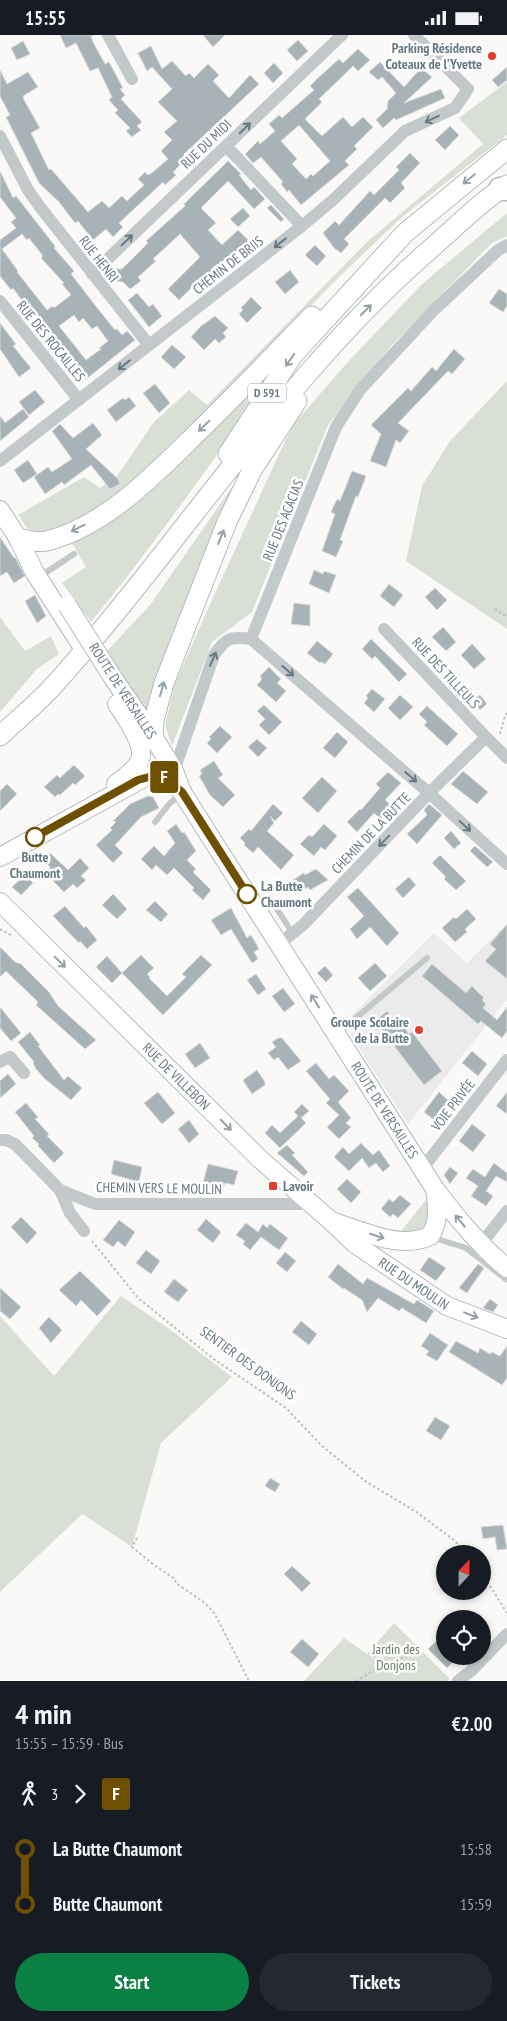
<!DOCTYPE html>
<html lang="en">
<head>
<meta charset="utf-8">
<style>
	:root { --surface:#171b24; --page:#242831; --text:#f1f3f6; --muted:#9ea1a6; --accent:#0b8043 }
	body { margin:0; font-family:"PT Sans Narrow",sans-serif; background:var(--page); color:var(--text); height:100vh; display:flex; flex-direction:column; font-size:19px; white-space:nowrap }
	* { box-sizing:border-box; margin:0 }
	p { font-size:16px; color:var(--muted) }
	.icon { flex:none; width:28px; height:28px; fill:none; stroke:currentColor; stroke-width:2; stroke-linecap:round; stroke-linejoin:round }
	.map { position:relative; height:1646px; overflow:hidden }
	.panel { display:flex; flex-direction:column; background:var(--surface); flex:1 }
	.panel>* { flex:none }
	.badge { padding:0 10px; border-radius:4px; font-size:18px; line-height:32px }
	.needle { width:32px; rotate:22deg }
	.fabs { position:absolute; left:436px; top:1510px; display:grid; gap:10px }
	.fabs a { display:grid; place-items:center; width:55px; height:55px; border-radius:50%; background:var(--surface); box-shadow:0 2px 8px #0003; font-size:25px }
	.map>.badge { position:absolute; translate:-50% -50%; box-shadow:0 0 0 2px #fff }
	.legs { display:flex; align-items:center; gap:8px; height:55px; padding:0 15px; font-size:16px }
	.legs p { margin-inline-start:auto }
	.head { display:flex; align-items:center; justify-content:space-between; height:85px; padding:0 15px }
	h1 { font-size:28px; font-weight:700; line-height:38px }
	.action { display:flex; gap:10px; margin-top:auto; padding:10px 15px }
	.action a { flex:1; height:58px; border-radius:30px; background:var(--accent); color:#fff; font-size:20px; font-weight:700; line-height:58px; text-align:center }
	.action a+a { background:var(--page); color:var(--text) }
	ul { padding:0 15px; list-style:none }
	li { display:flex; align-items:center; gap:18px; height:55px; font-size:19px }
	li i { display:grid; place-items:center; width:8px; height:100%; margin:0 6px; background:currentColor }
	li i::after { content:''; width:12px; height:12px; margin:-6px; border:4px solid; border-radius:50%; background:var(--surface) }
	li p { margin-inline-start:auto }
	li:first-child i { background:linear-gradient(#0000 50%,currentColor 0) }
	li:last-child i { background:linear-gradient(currentColor 50%,#0000 0) }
	.status { display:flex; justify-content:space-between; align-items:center; height:35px; padding:0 25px; background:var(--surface); direction:ltr }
	.status svg { height:14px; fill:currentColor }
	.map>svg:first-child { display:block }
	.built { fill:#eaebea }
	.green { fill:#dadfd6 }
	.building { fill:#a7b3b6; stroke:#dbdbd9; fill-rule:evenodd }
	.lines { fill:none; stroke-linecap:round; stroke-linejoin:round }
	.secondary-casing { stroke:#b3bbbe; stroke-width:20 }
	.primary-casing { stroke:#b4babd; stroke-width:21 }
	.motorway-casing { stroke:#b4b9bc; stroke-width:25 }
	.path { stroke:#bbbfc1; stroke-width:2; stroke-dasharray:2.5 2.5; stroke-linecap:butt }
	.service { stroke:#c3c8cb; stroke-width:6 }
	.minor { stroke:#c3c8cb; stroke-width:12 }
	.secondary { stroke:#fff; stroke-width:18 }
	.primary { stroke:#fff; stroke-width:19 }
	.motorway { stroke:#fff; stroke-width:22 }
	.secondary-bridge-casing { stroke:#b3bbbe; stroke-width:20; stroke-linecap:butt }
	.secondary-bridge { stroke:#fff; stroke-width:18 }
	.oneway { stroke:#657a82 }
	.oneway2 { stroke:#93a2a8 }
	.line-1-casing { stroke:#fff; stroke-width:11 }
	.line-1 { stroke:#6f4f02; stroke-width:8 }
	.poi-dot { fill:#e33d2e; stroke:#fff; stroke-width:2 }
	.stop-1-dot { fill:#fff; stroke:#6f4f02; stroke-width:2.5 }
	.labels { text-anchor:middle; stroke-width:5; stroke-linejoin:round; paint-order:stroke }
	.shield { fill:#fff; stroke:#93a2a8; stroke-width:1 }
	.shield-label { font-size:12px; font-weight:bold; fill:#657a82 }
	.poi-label { font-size:14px; font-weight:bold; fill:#657a82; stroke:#fff; text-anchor:end }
	.street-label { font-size:14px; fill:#657a82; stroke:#fff }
	.stop-label { font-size:14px; font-weight:bold; fill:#657a82; stroke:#fff }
	.park-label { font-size:14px; fill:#6b7a64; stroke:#fff }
</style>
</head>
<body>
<div class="status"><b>15:55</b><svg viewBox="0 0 49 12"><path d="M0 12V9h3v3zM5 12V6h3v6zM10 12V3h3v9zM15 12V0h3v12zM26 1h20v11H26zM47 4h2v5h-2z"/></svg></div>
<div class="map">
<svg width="507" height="1646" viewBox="0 0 507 1646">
	<rect width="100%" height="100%" fill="#faf9f7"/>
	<!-- built -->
	<path class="built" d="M501,894L507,899V964L408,1089L350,999L360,990L351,981L434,898L467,928Z"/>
	<!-- green -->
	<path class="green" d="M507,47V100L402,182L339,242L247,336L118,463L68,491L43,498L28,494L18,480L84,442L100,453L118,440L154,387L189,355L207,370L367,207L483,109L459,83Z
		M507,178V201L492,208L391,311L328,390L252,577L212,607L172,711L165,690L175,648L211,567L292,391L346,329L421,250Z
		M268,339L267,348C210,430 154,510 91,587L62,548L86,532L69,503Z
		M507,346V594L406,526L422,451L450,406Z
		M244,435L148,679L107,616L150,570Z
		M0,582L25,616L51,601L59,619L37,634L0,677Z
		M426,1165C432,1185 425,1202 401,1196Z
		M121,1261L168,1293L232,1342L161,1408L132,1512L82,1479L0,1557V1281L54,1341Z
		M394,1588L450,1644L447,1646H304L344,1603L367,1619Z"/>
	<!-- building -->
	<path class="building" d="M60,0H94L91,1L93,7L105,29L109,27L123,53L120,54L125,60L121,64L142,87L137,91L141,95L132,102L126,96L130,93L115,78L118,75L109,65L112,62L98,33L90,36L76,8L66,13Z
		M203,0H225L213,12Z
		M298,5L308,16L297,26L287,15Z
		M23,6L30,19L17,25L11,13Z
		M151,11L162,34L172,26L186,41L189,38L194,43L208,29L219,40L213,46L229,63L250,40L259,49L184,119L187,123L173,137L176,140L165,150L163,147L119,188L123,192L113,202L106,194L93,205L78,186L75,188L59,167L39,148L6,82L10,80L0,61V35L7,49L28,37L38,52L23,61L24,65L40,93L31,98L49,135L51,134L88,177L102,166L109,173L122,161L127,166L144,150L138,144L145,137L148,140L153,137L168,124L161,116L172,105L164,97L177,86L158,67L172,54L152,32L147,36L138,18Z
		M358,14L370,25L358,36L353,31L319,64L322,67L305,84L322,101L343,82L352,92L363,82L373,92L354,111L357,114L345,126L349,130L301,170L289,155L287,157L281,149L283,147L261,122L253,128L245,119L258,106L260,109L275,96L269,89L279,80L282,83L314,55L310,51L318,43L339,24L343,28ZM299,90L330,126L313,141L311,139L306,144L292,129L297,124L281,106Z
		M380,27L404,52L421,33L432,42L404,68L441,54L445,63L396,85L394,83L383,93L376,85L387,74L388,66L396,58L382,42L378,45L369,37Z
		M274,28L283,38L273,48L264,38Z
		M507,32V45L498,52L492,45Z
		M450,91L459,100L445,115L435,105Z
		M410,118L420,128L401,148L405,153L390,168L385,163L344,204L349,209L341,218L334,213L323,198L335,186L339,190L370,156L374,160L399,135L396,132Z
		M228,126L241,139L239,140L251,155L254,152L265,164L254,174L228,146L201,173L216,188L208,195L222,210L238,195L251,208L240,219L238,217L211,243L207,238L179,265L168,254L200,222L180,199L153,224L156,226L138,242L141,246L130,254L123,247L113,246L114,234H122L148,208L146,206L185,171L184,169Z
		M0,136L13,163L16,161L55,211L54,213L74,236L71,239L98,274L115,295L117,294L122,300L127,296L135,305L85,345L81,341L79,342L54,307L56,305L32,274L29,275L13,253L11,255L0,241V205L16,193L11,187L16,183L0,162ZM22,199L27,205L29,203L43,221L41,223L64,248L62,249L71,260L54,273L53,271L47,275L17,237L18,236L2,214ZM74,280L79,287L83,283L92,294L97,291L108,306L99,313L101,314L86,325L59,291Z
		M271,170L284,184L281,187L267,173Z
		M243,173L250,181L238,192L230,184Z
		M315,210L326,221L317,231L305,220Z
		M290,235L299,247L285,259L275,247Z
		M499,254L507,259V271L503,277L489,268Z
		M137,258L149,272L153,269L162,281L149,292L128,265Z
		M251,262L262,273L247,288L239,279L243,275L241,273Z
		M215,281L228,293L223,298L226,302L219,308L215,304L204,315L191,302L201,291Z
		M0,288L16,309L13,311L31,333L19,342L0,314Z
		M172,310L186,322L174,334L161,322Z
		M454,314L465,324L452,339L448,336L398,388L409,396L400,408L396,405L386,432L370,426L381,399L371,390L408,353L411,356L432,332L436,336Z
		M155,349L170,368L159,378L143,358Z
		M35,355L45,367L29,380L19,367Z
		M129,362L136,371L116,387L107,375L123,363L125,365Z
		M23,374L29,382L0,406V381L5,388Z
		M93,388L102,400L86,414L118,444L120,449L110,454L91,430L64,450L62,447L45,459L34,442L48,432L52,437L72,424L52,396L60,389L73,403Z
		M28,425L37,439L23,448L14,435Z
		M352,436L366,441L358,462L356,461L340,505L343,506L336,522L322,516L335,479L331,477L337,464L340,466Z
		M0,502L14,523L15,522L25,541L14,548L7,537L0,541Z
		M314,535L323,539L324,536L336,540L329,558L309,549Z
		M389,549L403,560L394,572L380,561Z
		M435,553L447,565L437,575L425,562Z
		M35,560L46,581L37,588L25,566Z
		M294,568L310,570V591L291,589Z
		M443,592L456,607L446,616L432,602Z
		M371,604L407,639L399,647L375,621L372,624L362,614Z
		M317,606L333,619L325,629L321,627L320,628L307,618Z
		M472,609L486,624L474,634L461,620Z
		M269,632L281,644L277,648L286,656L276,667L257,650L262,644L260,641Z
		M372,654L385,664L374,677L364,668L368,663L366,661Z
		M400,660L413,672L400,685L388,673Z
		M480,660L487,669L480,675L473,665Z
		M264,670L282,687L269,700L259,690L265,684L257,676Z
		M427,671L458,699L447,711L424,690L427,687L419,679Z
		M220,691L232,702L217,718L207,708L211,704L209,702Z
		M337,697L348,707L335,723L323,713Z
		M257,704L267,713L258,722L248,712Z
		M214,726L223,740L218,743L235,760L223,772L210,760L199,741L202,739L200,735Z
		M74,730L85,741L75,750L73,748L60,760L58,759L55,762L44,752L57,740L60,743Z
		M463,736L488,757L477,769L451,749Z
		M388,737L401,748L385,765L391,770L381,784L374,778L357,797L347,787L360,774L361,775L380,753L376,749Z
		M322,742L337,756L318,778L302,763Z
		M7,749L17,759L0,776V756Z
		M148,761L153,762L159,773L141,782L115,810L123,818L113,828L96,810L112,795L110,793L116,787L113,786L130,769Z
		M273,769L283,778L275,786L270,781L274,788L267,796L294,820L281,835L258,812L253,818L244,810L245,808L240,803L249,794L251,796Z
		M429,769L442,780L417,809L407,799L427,780L424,775Z
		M176,789L182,798L184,797L196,816L187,825L196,834L193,837L211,855L203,865L192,855L194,853L174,833L167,840L156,830L152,835L141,824L154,811L164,821L175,808L167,796Z
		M324,789L337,801L325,815L321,812L314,821L300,809L309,800L312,802Z
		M451,796L461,808L454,814L444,803Z
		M475,811L493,827L487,832L470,816Z
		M50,818L68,835L80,823L89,833L81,841L86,845L77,853L73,849L64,857L45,838L50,832L43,824Z
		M440,820L466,846L456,855L444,844L446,842L432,828Z
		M316,834L328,845L310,855L308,852L300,856L293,845L304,838L305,840Z
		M25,840L33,848L21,860L12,852Z
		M409,842L416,850L403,863L395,854Z
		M358,853L399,898L387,911L370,892L357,904L350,894L364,881L347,862Z
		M113,859L127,874L117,884L102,870Z
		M155,866L168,879L161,887L146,875Z
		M65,871L84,893L86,891L97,905L87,914L80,906L79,908L53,881Z
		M231,873L247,903L251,900L259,914L254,917L258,924L252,928L231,894L221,900L211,885Z
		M467,874L476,884L465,894L467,897L455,907L442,893L454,882L456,884Z
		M507,889V944L485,926L496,914L490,909Z
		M0,912L15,927L21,929L49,957L58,971L96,1005L85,1014L36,970L38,967L6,936L0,942Z
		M141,920L154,933L147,939L150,942L149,943L167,961L186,942L182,939L201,920L212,930L163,980L122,938Z
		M107,921L122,938L112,948L96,932Z
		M375,928L387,941L370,956L358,943Z
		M432,929L466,958L472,951L484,963L482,965L486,969L483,973L497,985L507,972V996L502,1003L481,986L478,989L422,941Z
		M325,931L333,940L326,947L317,938Z
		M256,939L266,954L258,960L247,945Z
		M283,953L295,969L284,977L272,961Z
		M0,972L21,998L11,1006L0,993Z
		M387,976L399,991L402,989L409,999L412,997L442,1036L424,1050L375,986Z
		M30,997L40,1010L38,1011L64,1045L68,1041L82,1053L71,1065L45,1044L36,1034L33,1028L34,1027L18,1007Z
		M278,1003H282L301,1026L288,1035L278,1022L274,1025L268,1018L276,1012L272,1007Z
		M200,1008L210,1023L195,1033L185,1019Z
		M472,1016L487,1029L478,1041L462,1028Z
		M316,1028L329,1044L334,1040L349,1056L338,1067L351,1083L346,1088L351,1092L339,1104L327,1092L339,1080L326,1068L330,1064L306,1036Z
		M257,1035L265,1047V1050L252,1059L243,1045Z
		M8,1039L16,1049L0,1063V1046Z
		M158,1057L175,1078L162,1089L144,1068Z
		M439,1057L452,1069L444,1080L440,1077L434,1085L424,1077Z
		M507,1057V1079L496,1071Z
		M26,1068L38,1082L35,1084L49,1099L47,1101L64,1118L54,1128L38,1111L39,1109L32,1103L34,1101L15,1077Z
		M302,1069L309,1076L301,1083L306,1088L280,1113L265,1098L272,1090L280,1098L298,1081L294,1077Z
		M189,1085L199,1099L189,1108L178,1094Z
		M472,1089L486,1100L473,1117L459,1106Z
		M361,1108L373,1120L379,1115L390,1131L383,1137L376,1128L369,1133L362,1123L349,1136L334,1122L343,1112L349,1119Z
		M287,1110L295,1118L292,1120L308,1137L304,1141L277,1118Z
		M114,1125L142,1132L139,1147L111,1139Z
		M494,1128L507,1138V1147L496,1141L486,1156L493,1161L486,1171L471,1161L478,1151L466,1143L473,1134L485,1142Z
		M208,1129L238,1136L234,1150L225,1148L222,1157L202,1152Z
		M450,1132L458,1138L450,1149L444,1140Z
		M347,1144L361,1157L351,1168L337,1154Z
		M400,1160L411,1169L398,1183L393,1179L390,1182L381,1174L389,1164L393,1167Z
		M21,1182L37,1198L27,1209L11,1192Z
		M206,1184L221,1197L213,1208L197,1195Z
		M119,1185L135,1197L125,1212L118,1206L113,1212L103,1205Z
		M246,1188L258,1197L263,1189L267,1193L270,1189L288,1203L279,1215L261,1202L250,1215L243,1209L245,1206L236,1200Z
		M146,1215L160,1226L151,1239L136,1228Z
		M285,1217L296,1226L287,1237L276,1228Z
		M429,1222L446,1233L436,1246L420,1235Z
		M338,1229L363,1249L367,1243L414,1269L417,1265L434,1276L426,1288L402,1273L399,1276L378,1263L367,1277L362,1265L344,1253L343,1254L328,1242Z
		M478,1229L484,1233L467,1258L459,1253Z
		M80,1236L111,1266L97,1281L81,1265L76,1271L59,1255Z
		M174,1244L188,1255L178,1267L164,1257Z
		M0,1253L21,1272L10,1284L0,1276Z
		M490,1264L498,1270L493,1277L483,1273Z
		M49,1282L62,1295L51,1308L39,1293Z
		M301,1286L317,1299L309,1310L292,1297Z
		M430,1298L448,1310L437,1326L426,1320L429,1316L421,1311Z
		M456,1306L478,1318L480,1313L490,1319L492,1317L500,1321L507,1311V1343L502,1350L449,1317Z
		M435,1382L450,1391L441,1405L426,1396Z
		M270,1443L280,1449L275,1457L265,1451Z
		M503,1490L507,1514L497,1515L495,1502L483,1504L481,1492Z
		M292,1531L311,1548L302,1557L284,1539Z
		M445,1598V1621H459L447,1633L428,1614Z
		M302,1604L319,1619L308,1632L290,1617Z"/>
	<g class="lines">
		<!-- secondary casing -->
		<g class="secondary-casing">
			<g id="secondary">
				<path d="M0,475L18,503L35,538L80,608"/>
				<path id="s1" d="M113,643L153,701L174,736L182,757L211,803L435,1154C457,1183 479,1210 507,1233"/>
				<path d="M116,749C124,743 134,736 139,727C148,711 125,682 117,669"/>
				<path d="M0,822L147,741C162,739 170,747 182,756"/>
				<path id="s2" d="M0,867L261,1125L331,1186L355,1209L447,1271L507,1294"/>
				<path d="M334,1187C363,1196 399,1215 430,1201C440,1186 437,1171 435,1154"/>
			</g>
		</g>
		<!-- primary casing -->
		<g class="primary-casing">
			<path id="primary" d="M228,419L293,320L405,198L507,114
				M18,503C27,505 38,508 47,506C106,491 155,439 197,398C236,360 274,320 312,281
				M0,701C18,684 38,668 55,649C184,505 287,337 435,210C458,190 481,166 507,150
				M153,701L154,685L164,648L227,487L252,435L297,366"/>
		</g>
		<!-- motorway casing -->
		<g class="motorway-casing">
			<path id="motorway" d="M500,154H507"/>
		</g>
		<!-- path -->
		<path class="path" d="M495,574L507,582
			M500,699L504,684L507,678
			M0,894L11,900
			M92,1206L138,1263L215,1325L286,1373L321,1410L365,1446L415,1476L455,1506L466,1519
			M137,1503L132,1512L154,1530L175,1544L176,1548L205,1568L215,1579L249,1646
			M482,1538L507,1578
			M356,1646L381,1631L419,1617"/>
		<!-- service -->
		<path class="service" d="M45,538L74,519
			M155,787L170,768L182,759
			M270,863L293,899
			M337,999L427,923
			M431,1202L466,1213L507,1245"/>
		<!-- minor -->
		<path class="minor" d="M108,0L132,44
			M0,101L28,155L40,172L149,310
			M226,111L302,191
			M92,239L342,0
			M0,266L79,365
			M0,426L302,191L333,165L405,96L455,73L468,54L414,0
			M384,594L486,702
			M251,604L336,392L360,355L433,276L497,216L507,210
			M251,604L429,758L507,829
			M174,736L214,620C226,603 230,601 251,604
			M279,909L303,890L429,758L486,702L507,723
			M0,1027L10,1022L24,1038
			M0,1105H6L15,1109L60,1155L95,1169H310
			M422,1134L507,1025
			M60,1155L70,1178L84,1196
			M481,1209L507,1176
			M458,1646L471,1636L507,1599"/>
		<!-- secondary -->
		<use href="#secondary" class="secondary"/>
		<!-- primary -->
		<use href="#primary" class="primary"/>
		<!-- motorway -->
		<use href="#motorway" class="motorway"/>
		<!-- secondary-bridge casing -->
		<g class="secondary-bridge-casing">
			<path id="secondary-bridge" d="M67,570L113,643"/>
		</g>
		<!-- secondary-bridge -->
		<use href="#secondary-bridge" class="secondary-bridge"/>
	</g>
	<!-- one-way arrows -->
	<defs><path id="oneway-shaft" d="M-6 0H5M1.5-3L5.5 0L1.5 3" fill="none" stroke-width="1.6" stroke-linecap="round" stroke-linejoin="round" transform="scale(1.25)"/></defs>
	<g class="oneway">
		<use href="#oneway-shaft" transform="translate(432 84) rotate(155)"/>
		<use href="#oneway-shaft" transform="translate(245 93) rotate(-44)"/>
		<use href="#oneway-shaft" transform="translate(127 205) rotate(-44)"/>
		<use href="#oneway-shaft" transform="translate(280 208) rotate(142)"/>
		<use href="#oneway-shaft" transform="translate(124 330) rotate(142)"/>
		<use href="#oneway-shaft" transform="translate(213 624) rotate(-66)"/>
		<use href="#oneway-shaft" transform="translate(288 636) rotate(41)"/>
		<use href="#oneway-shaft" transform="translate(411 742) rotate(41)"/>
		<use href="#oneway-shaft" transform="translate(465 791) rotate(43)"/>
		<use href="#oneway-shaft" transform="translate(384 806) rotate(134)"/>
	</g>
	<g class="oneway2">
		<use href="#oneway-shaft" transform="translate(469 144) rotate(140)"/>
		<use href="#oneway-shaft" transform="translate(366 275) rotate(-45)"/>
		<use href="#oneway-shaft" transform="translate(290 325) rotate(125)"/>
		<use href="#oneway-shaft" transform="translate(204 391) rotate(136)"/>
		<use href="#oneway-shaft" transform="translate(78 493) rotate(153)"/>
		<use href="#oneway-shaft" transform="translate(221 502) rotate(-68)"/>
		<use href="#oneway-shaft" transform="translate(162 654) rotate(-74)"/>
		<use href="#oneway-shaft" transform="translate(60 927) rotate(44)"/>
		<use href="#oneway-shaft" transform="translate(315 966) rotate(-122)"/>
		<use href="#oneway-shaft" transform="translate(226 1090) rotate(45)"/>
		<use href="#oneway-shaft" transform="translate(460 1186) rotate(-130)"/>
		<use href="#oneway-shaft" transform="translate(377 1201) rotate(18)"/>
		<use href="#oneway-shaft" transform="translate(471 1280) rotate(21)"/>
	</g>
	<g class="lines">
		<!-- line-1 casing -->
		<g class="line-1-casing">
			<path id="line-1" d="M35,802L138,745L156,740L164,742L182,757L247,859"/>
		</g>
		<!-- line-1 -->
		<use href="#line-1" class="line-1"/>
	</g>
	<!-- markers -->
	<g class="poi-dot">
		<circle cx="492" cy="21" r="5"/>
		<circle cx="419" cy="995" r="5"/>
		<rect x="268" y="1146" width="10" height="10" rx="2.5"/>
	</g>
	<g class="stop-1-dot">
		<circle cx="35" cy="802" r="9"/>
		<circle cx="247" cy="859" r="9"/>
	</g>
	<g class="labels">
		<!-- shield labels -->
		<rect class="shield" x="248" y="348.5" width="38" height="19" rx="4"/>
		<g class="shield-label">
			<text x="267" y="362">D 591</text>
		</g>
		<!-- poi labels -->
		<g class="poi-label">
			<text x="482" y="18">Parking Résidence<tspan x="482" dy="16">Coteaux de l’Yvette</tspan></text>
			<text x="409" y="992">Groupe Scolaire<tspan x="409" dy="16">de la Butte</tspan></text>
			<text x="283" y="1156" text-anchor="start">Lavoir</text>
		</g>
		<!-- street labels -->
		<g class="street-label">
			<text transform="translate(206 109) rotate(-44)" y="5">RUE DU MIDI</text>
			<text transform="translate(99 224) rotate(52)" y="5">RUE HENRI</text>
			<text transform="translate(228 230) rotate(-38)" y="5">CHEMIN DE BRIIS</text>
			<text transform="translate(51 306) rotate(51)" y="5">RUE DES ROCAILLES</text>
			<text transform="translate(283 485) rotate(-68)" y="5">RUE DES ACACIAS</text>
			<text transform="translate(446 638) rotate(47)" y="5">RUE DES TILLEULS</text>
			<text transform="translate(123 656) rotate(57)" y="5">ROUTE DE VERSAILLES</text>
			<text transform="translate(371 798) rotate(-46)" y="5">CHEMIN DE LA BUTTE</text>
			<text dy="5" stroke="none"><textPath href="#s2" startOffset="248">RUE DE VILLEBON</textPath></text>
			<text transform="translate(453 1070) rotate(-52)" y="5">VOIE PRIVÉE</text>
			<text dy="5" stroke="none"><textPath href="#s1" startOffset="511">ROUTE DE VERSAILLES</textPath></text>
			<text transform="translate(159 1153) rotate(1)" y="5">CHEMIN VERS LE MOULIN</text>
			<text dy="5" stroke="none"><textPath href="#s2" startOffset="564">RUE DU MOULIN</textPath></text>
			<text transform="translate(248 1328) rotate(36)" y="5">SENTIER DES DONJONS</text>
		</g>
		<!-- stop labels -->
		<g class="stop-label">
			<text x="35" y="827">Butte<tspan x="35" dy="16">Chaumont</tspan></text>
			<text x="261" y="856" text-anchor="start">La Butte<tspan x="261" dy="16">Chaumont</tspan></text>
		</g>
		<!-- park labels -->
		<g class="park-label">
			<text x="396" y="1619">Jardin des<tspan x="396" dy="16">Donjons</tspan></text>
		</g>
	</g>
</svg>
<div class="fabs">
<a><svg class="needle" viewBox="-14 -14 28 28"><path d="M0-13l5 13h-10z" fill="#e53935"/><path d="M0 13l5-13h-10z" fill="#9ea1a6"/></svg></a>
<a><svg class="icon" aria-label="locate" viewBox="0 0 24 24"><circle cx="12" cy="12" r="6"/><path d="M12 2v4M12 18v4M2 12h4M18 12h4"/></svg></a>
</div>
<b class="badge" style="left:164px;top:742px;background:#6f4f02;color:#fff">F</b>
</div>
<section class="panel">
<div class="head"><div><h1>4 min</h1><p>15:55 – 15:59 · Bus</p></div><b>€2.00</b></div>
<div class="legs"><svg class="icon" aria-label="walk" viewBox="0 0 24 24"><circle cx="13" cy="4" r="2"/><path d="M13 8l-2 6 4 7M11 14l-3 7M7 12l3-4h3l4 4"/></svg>3<svg class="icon" aria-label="forward" viewBox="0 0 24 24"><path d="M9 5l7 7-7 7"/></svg><b class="badge" style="background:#6f4f02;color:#fff">F</b></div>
<ul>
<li><i style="color:#6f4f02"></i><b>La Butte Chaumont</b><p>15:58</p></li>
<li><i style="color:#6f4f02"></i><b>Butte Chaumont</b><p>15:59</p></li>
</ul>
<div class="action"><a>Start</a><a>Tickets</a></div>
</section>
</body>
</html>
